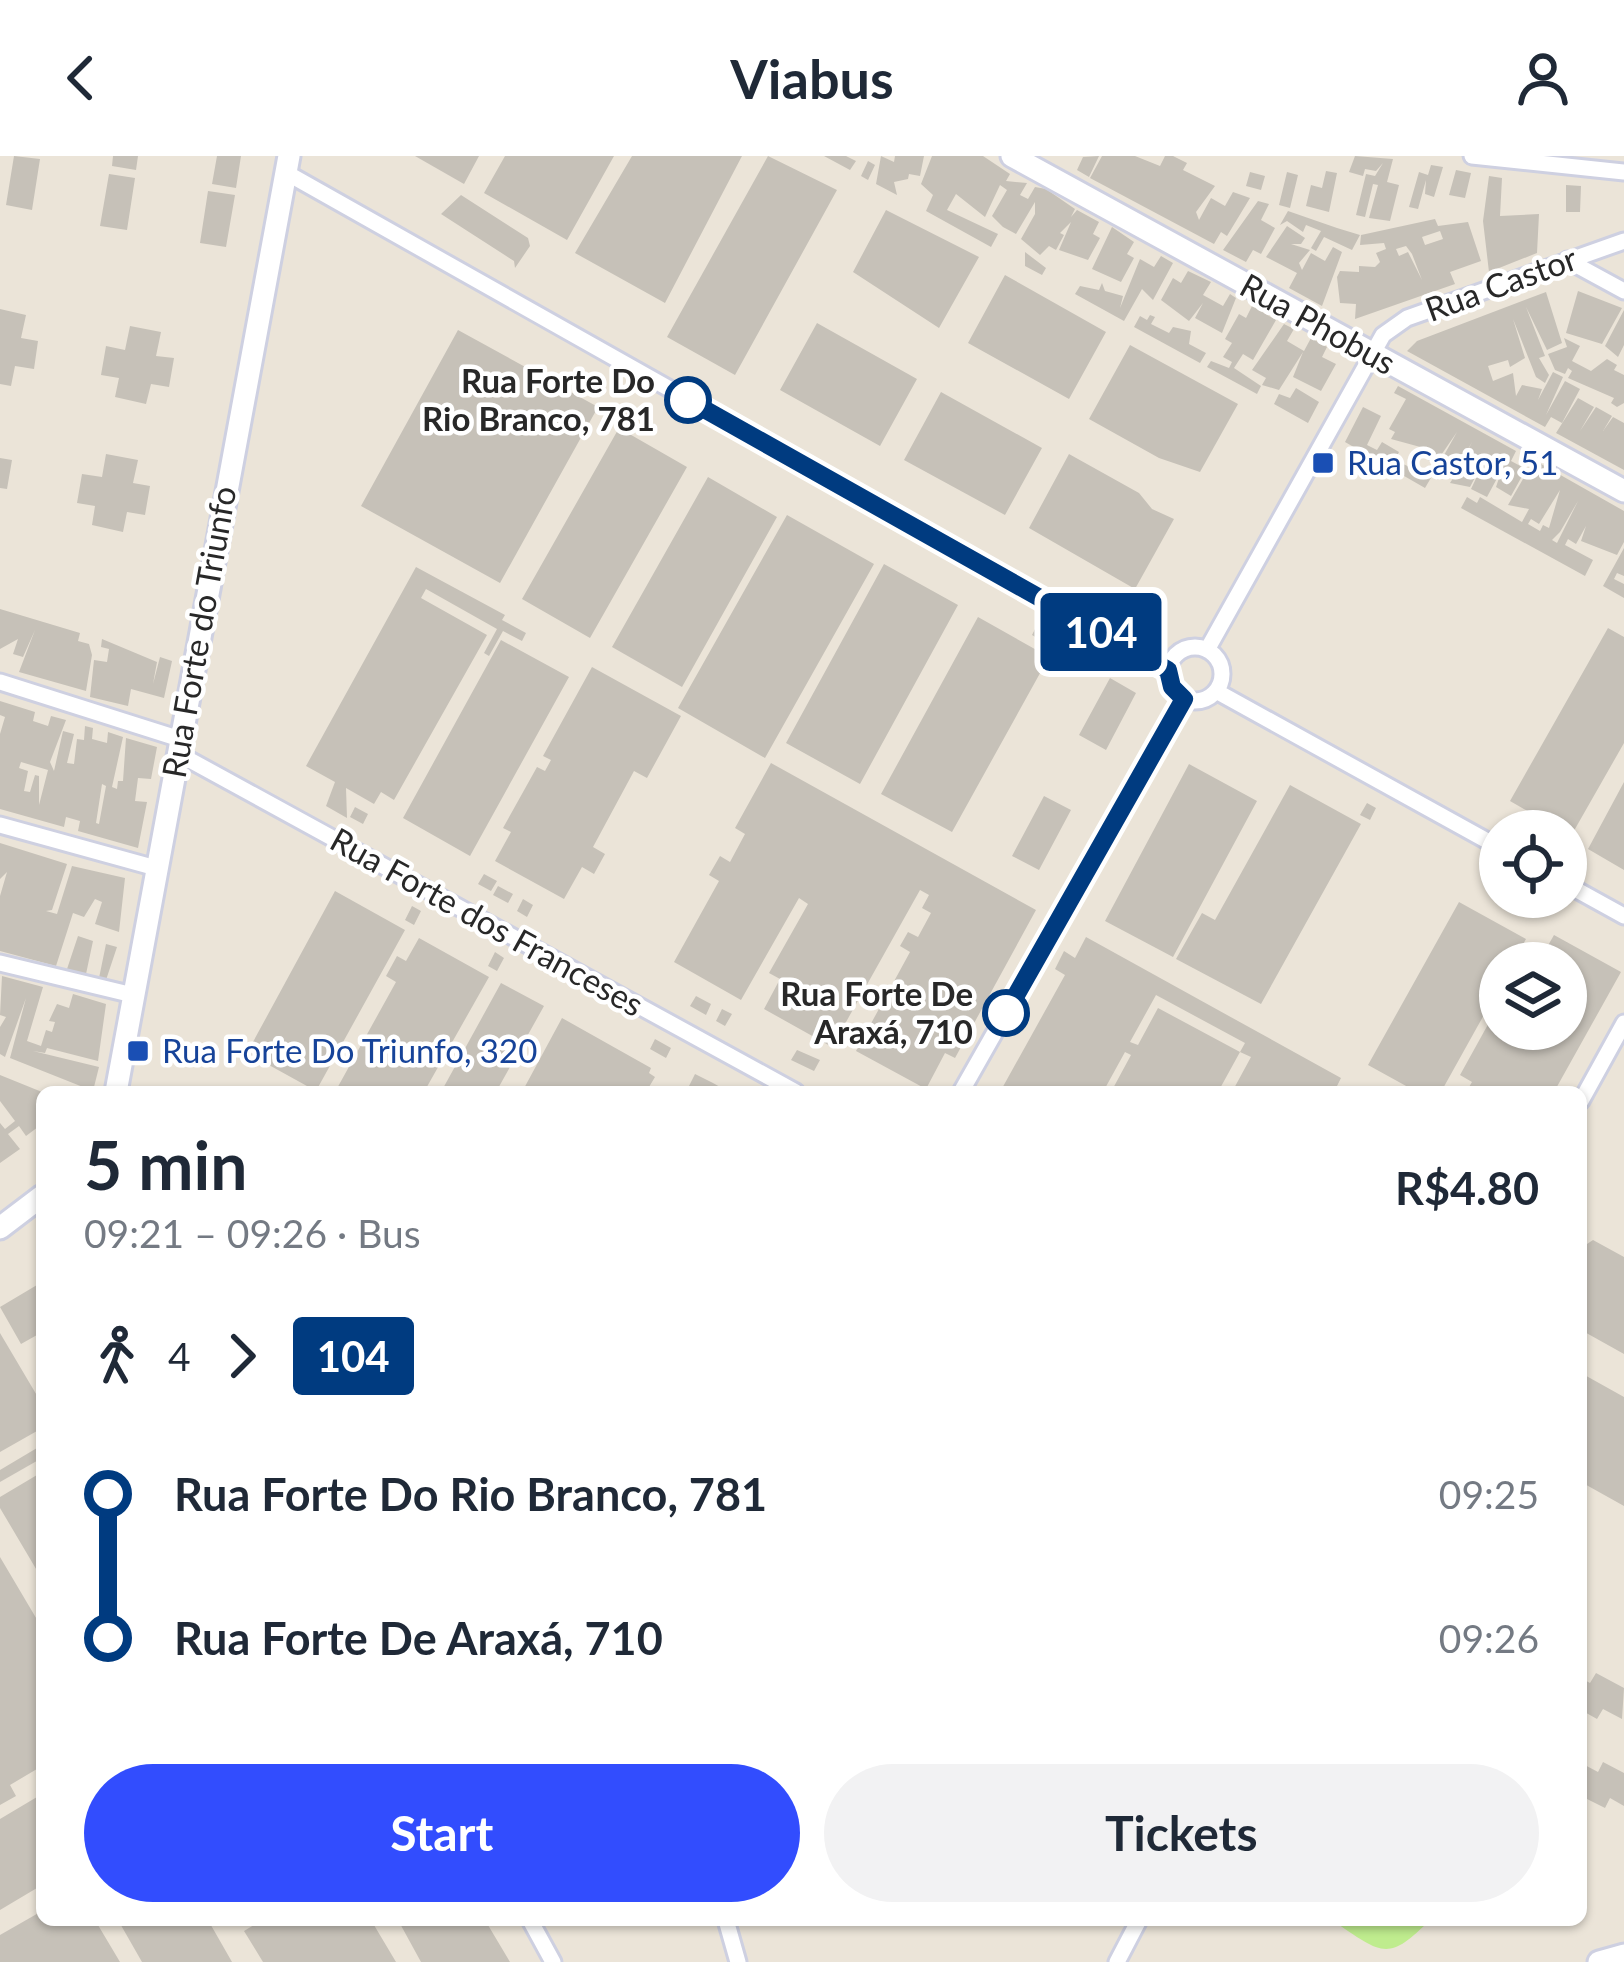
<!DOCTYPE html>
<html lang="en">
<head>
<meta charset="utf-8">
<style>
	:root { --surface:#fff; --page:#f2f2f3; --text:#1f2937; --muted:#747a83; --accent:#324dfe }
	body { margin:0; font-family:Lato,sans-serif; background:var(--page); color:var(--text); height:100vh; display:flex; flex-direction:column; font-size:45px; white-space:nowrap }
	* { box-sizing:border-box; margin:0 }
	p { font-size:39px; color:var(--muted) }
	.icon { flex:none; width:66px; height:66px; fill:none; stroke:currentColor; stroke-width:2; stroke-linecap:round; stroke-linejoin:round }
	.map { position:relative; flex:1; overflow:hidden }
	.side { position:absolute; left:36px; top:930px; width:1551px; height:840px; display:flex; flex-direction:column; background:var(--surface); border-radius:18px; box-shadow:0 3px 9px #0004 }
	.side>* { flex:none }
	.badge { padding:0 24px; border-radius:9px; font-size:42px; line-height:78px }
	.fabs { position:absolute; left:1479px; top:654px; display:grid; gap:24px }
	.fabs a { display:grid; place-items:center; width:108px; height:108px; border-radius:50%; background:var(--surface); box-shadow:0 3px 9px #0004; font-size:60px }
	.map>.badge { position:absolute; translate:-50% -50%; box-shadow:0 0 0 6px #fff }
	.legs { display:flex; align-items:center; gap:18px; height:132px; padding:0 48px; font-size:39px }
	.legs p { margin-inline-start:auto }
	.head { display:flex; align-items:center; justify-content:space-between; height:204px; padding:0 48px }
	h1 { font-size:66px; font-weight:700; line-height:90px }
	.button { display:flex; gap:24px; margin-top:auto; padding:24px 48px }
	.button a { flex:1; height:138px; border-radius:72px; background:var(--accent); color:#fff; font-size:48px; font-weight:700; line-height:138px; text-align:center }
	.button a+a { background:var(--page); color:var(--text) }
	ul { padding:0 48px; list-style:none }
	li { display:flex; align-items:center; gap:42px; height:144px; font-size:45px }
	li i { display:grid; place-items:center; width:18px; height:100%; margin:0 15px; background:currentColor }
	li i::after { content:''; width:30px; height:30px; margin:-15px; border:9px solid; border-radius:50%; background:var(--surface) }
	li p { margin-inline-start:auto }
	li:first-child i { background:linear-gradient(#0000 50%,currentColor 0) }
	li:last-child i { background:linear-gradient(currentColor 50%,#0000 0) }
	header { display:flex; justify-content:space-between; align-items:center; height:156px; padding:0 48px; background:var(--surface); font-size:54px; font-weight:700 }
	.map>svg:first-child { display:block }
	.pitch { fill:#bfec8e }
	.building { fill:#c6c1b8; fill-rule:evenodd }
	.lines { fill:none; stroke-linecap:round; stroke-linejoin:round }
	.street-casing { stroke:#ced0e1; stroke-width:21 }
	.secondary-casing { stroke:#ced0e1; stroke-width:27 }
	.street { stroke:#fff; stroke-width:15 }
	.secondary { stroke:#fff; stroke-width:21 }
	.line-1-casing { stroke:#fff; stroke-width:27 }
	.line-1 { stroke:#003b80; stroke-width:18 }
	.stop-1-dot { fill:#fff; stroke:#003b80; stroke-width:6 }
	.transit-dot { fill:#1a4fb4; stroke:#fff; stroke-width:4.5 }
	.labels { text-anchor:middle; stroke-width:9; stroke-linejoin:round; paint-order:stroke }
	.street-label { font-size:33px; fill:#282828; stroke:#fff }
	.stop-label { font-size:33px; font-weight:bold; fill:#282828; stroke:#fff; text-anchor:end }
	.transit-label { font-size:33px; fill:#164399; stroke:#fff; text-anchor:start }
</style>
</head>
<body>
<header><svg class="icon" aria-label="back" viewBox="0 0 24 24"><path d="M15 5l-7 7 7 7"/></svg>Viabus<svg class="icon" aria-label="person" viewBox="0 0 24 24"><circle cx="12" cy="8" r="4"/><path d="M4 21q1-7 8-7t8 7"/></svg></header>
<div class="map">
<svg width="1624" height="1806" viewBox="0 0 1624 1806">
	<rect width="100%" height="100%" fill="#ebe4d8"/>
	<!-- pitch -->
	<path class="pitch" d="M1332,1764H1430C1388,1806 1383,1799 1332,1764Z"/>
	<!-- building -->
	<path class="building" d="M14,0L40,3L32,54L6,49Z
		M113,0H138L136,14L112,10Z
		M217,0H241L236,32L212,28Z
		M415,0H479L464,28Z
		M505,0H614L567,84L484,37Z
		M632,0H742L665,147L575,97Z
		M768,0L837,34L735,219L667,181Z
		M824,0H846L856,5L850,14Z
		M881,0L894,6L895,0H924L920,20L909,18L908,23L894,26L897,39L876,28Z
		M932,0H983L1010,18L1006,25L1027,27L1020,39L1028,43L1035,31L1046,33L1075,53L1071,61L1077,54L1099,66L1093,78L1100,82L1088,104L1059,94L1071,66L1060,77L1064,79L1056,94L1049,90L1040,99L1021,83L1035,58V46L1016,78L1003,71L992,60L1007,34L1000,29L985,61L956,38L947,54L998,78L991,91L926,55L933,39L921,28Z
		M1099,0L1089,21L1077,14L1083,1Z
		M1102,0H1135L1160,10L1165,0H1173L1187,7L1183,14L1215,30L1196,56L1199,64L1211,42L1225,50L1233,36L1250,42L1227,80L1221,76L1214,88L1090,22Z
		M1355,0L1393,3L1387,26L1399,29L1390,65L1369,62L1378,29L1373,28L1365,61L1356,59L1366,18L1375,20L1383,7L1376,15L1365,13L1363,20L1349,16Z
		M868,5L875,9L868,24L861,20Z
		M1431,9L1443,11L1434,41L1425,38L1426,24L1418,53L1409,51L1419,16L1428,19Z
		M1456,14L1471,17L1465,42L1449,39Z
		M1326,15L1337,17L1329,56L1306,50L1311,29L1322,32Z
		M1250,16L1265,20L1261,34L1246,30Z
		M1287,16L1298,19L1290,52L1279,49Z
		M109,18L135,22L127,74L100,70Z
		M1489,20L1502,22L1500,60L1539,58L1537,97L1489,116L1483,65Z
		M1566,29L1581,30L1580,56H1566Z
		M208,35L235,39L226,91L200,87Z
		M461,39L528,82L530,90L515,112L514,105L441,58Z
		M1258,45L1269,48L1261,64L1275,72L1261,98L1253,94L1246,106L1223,94Z
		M886,54L979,101L939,172L853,116Z
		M1288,55L1337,72L1360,79L1352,94L1324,81L1316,95L1311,92L1321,75L1306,69L1303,76L1287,65L1280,69Z
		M1435,63L1438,70L1468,66L1481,105L1450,116L1455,128L1355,163L1356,148L1340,147L1337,121L1340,115L1359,116V110L1375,111L1380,106L1376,97L1386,93L1384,87L1360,89L1361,79ZM1440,75L1443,83L1425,89L1422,81ZM1406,90L1412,98L1422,124L1408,96L1399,100L1396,93Z
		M1287,70L1305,82L1301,88H1291L1310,94L1299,107L1302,114L1311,97L1325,105L1333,91L1342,96L1322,150L1289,132L1297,117L1266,101Z
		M1112,71L1134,86L1127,98L1134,102L1121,126L1092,113Z
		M1025,96L1046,112L1042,119L1025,110Z
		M1161,100L1173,107L1153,144L1142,133L1124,165L1075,138L1080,130L1099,134L1102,127L1105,135L1123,140L1120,152L1140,103L1154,111Z
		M1188,115L1211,126L1203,139L1223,150L1230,138L1236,142L1222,177L1195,162L1203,147L1189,165L1161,144L1173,122L1181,127Z
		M1005,119L1106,176L1069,243L968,187Z
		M1578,135L1622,152L1602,188L1566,177Z
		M1546,136L1562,187L1547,194L1526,151L1545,200L1539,202L1549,219L1545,227L1536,221L1513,163L1525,202L1510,211L1508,204L1488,210L1493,225L1513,217L1516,240L1522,229L1542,233L1538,244L1553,216L1563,221L1546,259L1565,225L1580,233L1562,267L1551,261L1545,271L1407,195L1417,185Z
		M1252,150L1276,164L1253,204L1243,198L1234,212L1261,230L1257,238L1207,211L1211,205L1229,212L1232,206L1223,201L1232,187L1225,183L1239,158L1246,162Z
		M0,153L26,159L21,182L38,185L34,213L15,210L11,230L0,228Z
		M1624,154V189L1618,201L1605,190Z
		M1150,159L1155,161L1151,168L1169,177L1173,171L1191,175L1189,188L1206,197L1200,207L1134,171L1140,160L1147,164Z
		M817,167L917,223L880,290L780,234Z
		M1284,168L1294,173L1287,185L1304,195L1311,182L1327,191L1322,201L1336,208L1321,235L1293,221L1303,196L1279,234L1262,229L1266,222L1252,214Z
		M130,170L161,176L156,200L174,202L169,231L151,228L146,248L115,241L119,222L101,219L106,190L125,194Z
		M458,174L598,251L500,427L361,350Z
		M1564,182L1580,190L1572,205L1591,215L1607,203L1617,209L1614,214L1624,219V247L1617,251L1611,247L1614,242L1568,222L1572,215L1568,212L1565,218L1555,214L1548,198L1567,191Z
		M1130,189L1238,248L1200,316L1159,302L1089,263Z
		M1398,230L1516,295L1511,305L1526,313L1511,340L1496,331L1502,313L1487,341L1471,333L1489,295L1470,331L1450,327L1457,316H1467L1459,312L1472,286L1455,316L1448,313L1438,324L1432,320L1425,332L1345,286L1363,251L1381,260L1367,289L1377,294L1382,286L1399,296L1395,304L1424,318L1427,313L1434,317L1457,276L1435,308L1423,301L1424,292L1391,283L1395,276L1389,273L1406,243L1394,237Z
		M1296,232L1319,246L1308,267L1274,248L1279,238L1290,242Z
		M941,236L1042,292L1005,359L904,304Z
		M1578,242L1594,251L1580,275L1596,251L1612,260L1603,275L1613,261L1624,267V314L1556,277Z
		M619,272L687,311L590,482L522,443Z
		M106,298L138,304L133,327L150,330L145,359L127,356L123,376L92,369L95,350L77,347L82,318L102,321Z
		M1069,298L1139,337L1152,353L1174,363L1135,433L1029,372Z
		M0,302L12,304L7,333L0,332Z
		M1534,304L1624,355V386L1617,399L1581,385L1586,370L1576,388L1568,383L1565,389L1593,404L1585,420L1461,352L1467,341L1477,347L1480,341L1522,366L1529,353L1508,349ZM1560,334L1549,372L1543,369L1540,375L1528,368L1531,363L1539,368ZM1578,345L1557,387L1552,384L1560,376Z
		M708,321L777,361L682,531L612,491Z
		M787,359L874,408L765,602L678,552Z
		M1624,392V420L1617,417L1614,423L1624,428V442L1603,430Z
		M884,408L958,449L860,628L786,587Z
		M416,411L505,459L502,464L526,477L522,485L503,475L489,500L484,497L497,473L426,433L421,442L487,479L394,644L381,636L374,648L346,632L347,662L326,650L335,626L306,610Z
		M0,453L80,477L78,485L89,488L92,499L86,535L19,516L35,474L23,501L13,498L18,483L0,493Z
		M978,461L1049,501L952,676L881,638Z
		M1039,465L1051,472L1044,486L1032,479Z
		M1608,472L1624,481V587L1571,680L1510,645Z
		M102,483L157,506L153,528L160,501L172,505L164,542L131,533L128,550L90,541L94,504L107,506L109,493L101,491Z
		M501,484L569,521L470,700L403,662Z
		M592,511L681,560L647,622L634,615L593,691L605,698L594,718L582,711L564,743L495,705L511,676L503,672L537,611L545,615L551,604L543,600Z
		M1110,522L1136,537L1106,594L1079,579Z
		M0,545L35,556L33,565L48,570L51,560L66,564L50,606L54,615L63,575L74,578L67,607L74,608L77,583L84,584L85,570L93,572L92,583L107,587L108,576L123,581L112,631L117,633L118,625H123L126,582L157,591L151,623L138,622L135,645L147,646L138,692L78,675L80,665L66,661L64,671L0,653V578L5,561L0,559ZM21,606L48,614L39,649V620L35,619L30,636L24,635L28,615L19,612ZM102,628L106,630L99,668L96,667Z
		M771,607L1036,754L955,902L945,897L926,933L856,895L910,796L900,790L908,776L918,781L931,757L922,752L929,739L920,734L832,891L764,853L780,823L769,817L808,748L799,742L741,844L674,806L719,725L709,719L720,700L730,706L745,678L735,672Z
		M1189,608L1257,645L1173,801L1105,765Z
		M1624,626V714L1588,693Z
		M1290,629L1361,668L1261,848L1176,803L1202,757L1215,764Z
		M1044,640L1071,654L1039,714L1012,700Z
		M1367,647L1376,652L1370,664L1360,659Z
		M355,651L368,658L363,668L350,661Z
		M0,687L67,708L52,754L46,755L57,758L72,710L125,722L119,776L95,768L102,746L95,743L84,761L73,757L56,810L0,795V740L7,716L0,723Z
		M484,718L497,725L491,735L478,728Z
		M498,730L513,738L508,747L493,739Z
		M335,735L405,774L316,935L247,897Z
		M523,743L533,749L527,761L517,755Z
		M1459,746L1526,783L1513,807H1500V830L1441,936H1417L1368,909Z
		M412,750L421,755L414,769L405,764Z
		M1554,779L1621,816L1554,936H1466L1472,926L1460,919L1491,863L1500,873H1566V807H1538Z
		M78,780L93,785L86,818L67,813Z
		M1086,781L1341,922L1334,936H1232L1251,901L1240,896L1245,887L1156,839L1130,886L1138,889L1158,852L1240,896L1218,936H1111L1131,899L1125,896L1103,936H1000L1065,819L1055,813L1064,795L1075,802Z
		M419,782L489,821L424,936H335L396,826L386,820L397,800L406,805Z
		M106,788L117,791L106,824L99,822Z
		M495,796L504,802L497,815L488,810Z
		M2,820L43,831L27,885L41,890L46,874L52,876L55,866L49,865L57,848L69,852L73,838L106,848L98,905L47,892L45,897L33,895L99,911L93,935L10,902L26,842L5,901L0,898V871L6,861L0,859Z
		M501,827L544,850L496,936H441Z
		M696,840L711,848L706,859L690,850Z
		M722,853L732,858L725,870L716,865Z
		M562,862L651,912L649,917L655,921L646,936H522Z
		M655,883L671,892L666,902L650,893Z
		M797,894L820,904L814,915L791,904Z
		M695,918L713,927L729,936H686Z
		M0,919L42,936V968L26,980L19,970L8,978L20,993L0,1007V967L5,973L15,965L0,945Z
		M1593,1084L1624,1101V1198L1581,1174V1092Z
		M42,1126V1188L37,1179L21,1188L0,1151Z
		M0,1177L42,1248V1284L37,1275L0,1296Z
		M1581,1217L1624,1241V1350L1581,1326Z
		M42,1289V1302L0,1326V1314Z
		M42,1316V1423L0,1352V1341Z
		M0,1401L42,1472V1610L10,1629L16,1640L0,1649Z
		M1596,1517L1624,1532L1622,1563L1603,1553L1597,1563L1581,1554V1522L1590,1527Z
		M1603,1606L1624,1617V1650L1610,1642L1605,1652L1581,1640V1607L1598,1616Z
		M42,1638V1729L0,1754V1663Z
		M42,1755V1764L53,1766L95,1764L120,1806H0V1779Z
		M118,1764H208L232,1806H142Z
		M262,1764H371L396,1806H263L244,1775Z
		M398,1764H485L510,1806H421Z"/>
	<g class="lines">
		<!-- street casing -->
		<g class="street-casing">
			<path id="street" d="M1472,0L1624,16
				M285,16L1168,514
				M1567,104L1624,135
				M1168 518a27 27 0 1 1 54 0a27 27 0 1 1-54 0Z
				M1207,494L1383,179L1407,162L1624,85
				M0,526L180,583
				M1216,535L1500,692
				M177,597L796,936
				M0,669L156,712
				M1566,728L1624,760
				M0,807L133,839
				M961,936L1184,543
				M1581,945L1624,867
				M530,1764L553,1806
				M726,1764L738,1806
				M1117,1806L1139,1764"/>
		</g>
		<!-- secondary casing -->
		<g class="secondary-casing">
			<path id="secondary" d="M1012,0L1624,335
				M116,936L289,0
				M0,1072L42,1040
				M1599,1806L1624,1799"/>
		</g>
		<!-- street -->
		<use href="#street" class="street"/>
		<!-- secondary -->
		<use href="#secondary" class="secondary"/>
	</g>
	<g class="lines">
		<!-- line-1 casing -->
		<g class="line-1-casing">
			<path id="line-1" d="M688,244L1168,514L1172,531L1184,543L1006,857"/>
		</g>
		<!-- line-1 -->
		<use href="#line-1" class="line-1"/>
	</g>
	<!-- markers -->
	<g class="stop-1-dot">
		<circle cx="688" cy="244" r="21"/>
		<circle cx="1006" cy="857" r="21"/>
	</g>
	<g class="transit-dot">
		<rect x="1311" y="295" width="24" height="24" rx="6"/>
		<rect x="126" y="883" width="24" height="24" rx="6"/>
	</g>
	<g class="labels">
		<!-- street labels -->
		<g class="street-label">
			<text transform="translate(1501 128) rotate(-20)" y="12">Rua Castor</text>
			<text transform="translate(1318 168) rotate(29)" y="12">Rua Phobus</text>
			<text transform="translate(199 476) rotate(-80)" y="12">Rua Forte do Triunfo</text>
			<text transform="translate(487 766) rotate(29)" y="12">Rua Forte dos Franceses</text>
		</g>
		<!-- stop labels -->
		<g class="stop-label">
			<text x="655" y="237">Rua Forte Do<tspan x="655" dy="38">Rio Branco, 781</tspan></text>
			<text x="973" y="850">Rua Forte De<tspan x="973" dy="38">Araxá, 710</tspan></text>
		</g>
		<!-- transit labels -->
		<g class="transit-label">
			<text x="1347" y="319">Rua Castor, 51</text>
			<text x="162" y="907">Rua Forte Do Triunfo, 320</text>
		</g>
	</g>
</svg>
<div class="fabs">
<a><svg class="icon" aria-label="locate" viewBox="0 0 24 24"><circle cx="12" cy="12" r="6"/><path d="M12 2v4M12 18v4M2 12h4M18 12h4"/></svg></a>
<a><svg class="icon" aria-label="layers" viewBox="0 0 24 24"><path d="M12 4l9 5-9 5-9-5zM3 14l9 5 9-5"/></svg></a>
</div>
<b class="badge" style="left:1101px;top:476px;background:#003b80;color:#fff">104</b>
<section class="side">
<div class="head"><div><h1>5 min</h1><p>09:21 – 09:26 · Bus</p></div><b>R$4.80</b></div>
<div class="legs"><svg class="icon" aria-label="walk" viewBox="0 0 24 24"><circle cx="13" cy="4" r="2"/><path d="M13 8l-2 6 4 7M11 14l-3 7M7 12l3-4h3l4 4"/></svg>4<svg class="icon" aria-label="forward" viewBox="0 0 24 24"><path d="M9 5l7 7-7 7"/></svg><b class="badge" style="background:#003b80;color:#fff">104</b></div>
<ul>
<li><i style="color:#003b80"></i><b>Rua Forte Do Rio Branco, 781</b><p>09:25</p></li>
<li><i style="color:#003b80"></i><b>Rua Forte De Araxá, 710</b><p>09:26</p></li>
</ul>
<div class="button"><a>Start</a><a>Tickets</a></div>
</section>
</div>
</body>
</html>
